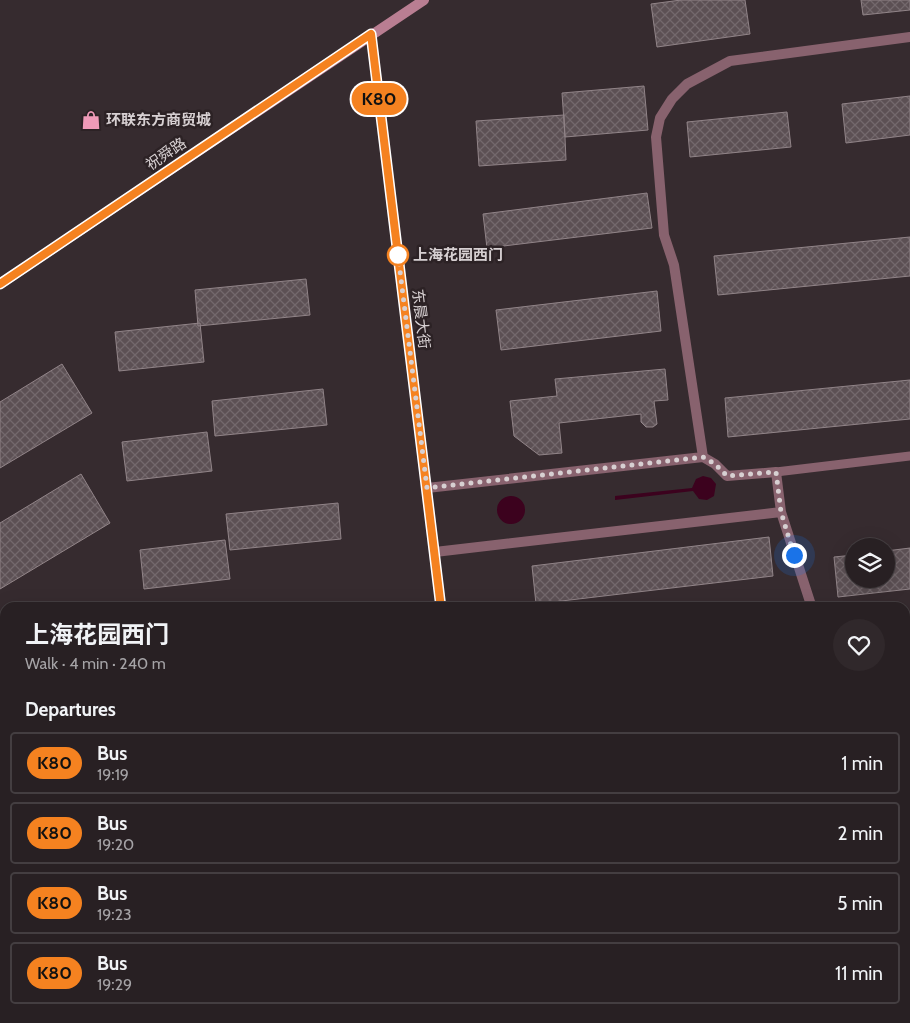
<!DOCTYPE html>
<html lang="en">
<head>
<meta charset="utf-8">
<style>
	:root { --surface:#282023; --page:#30282b; --text:#f1f3f6; --muted:#a5a3a6; --line:#443e41 }
	body { margin:0; font-family:Cabin,"Noto Sans SC",sans-serif; background:var(--page); color:var(--text); height:100vh; display:flex; flex-direction:column; font-size:19px; white-space:nowrap }
	* { box-sizing:border-box; margin:0 }
	p { font-size:16px; color:var(--muted) }
	.icon { flex:none; width:28px; height:28px; fill:none; stroke:currentColor; stroke-width:2; stroke-linecap:round; stroke-linejoin:round }
	.map { position:relative; flex:1; overflow:hidden }
	.details { position:absolute; left:0px; top:602px; width:910px; height:421px; display:flex; flex-direction:column; background:var(--surface); border-radius:15px 15px 0 0; box-shadow:0 5px 20px #0002,0 0 0 1px var(--line) }
	.details>* { flex:none }
	.badge { padding:0 10px; border-radius:16px; font-size:18px; line-height:32px }
	.buttons { position:absolute; left:845px; top:538px; display:grid; gap:10px }
	.buttons a { display:grid; place-items:center; width:50px; height:50px; border-radius:50%; background:var(--surface); box-shadow:0 5px 20px #0002,0 0 0 1px var(--line); font-size:25px }
	.you { position:absolute; width:25px; height:25px; margin:-12px; border:4px solid #fff; border-radius:50%; background:#1a73e8; box-shadow:0 0 0 8px #1a73e833 }
	.map>.badge { position:absolute; translate:-50% -50%; box-shadow:0 0 0 2px #fff }
	h2 { padding:0 25px; font-size:19px; line-height:45px }
	.round { display:grid; place-items:center; flex:none; width:52px; height:52px; border-radius:26px; background:var(--page) }
	.headline { display:flex; align-items:center; justify-content:space-between; height:85px; padding:0 25px }
	h1 { font-size:24px; font-weight:700; line-height:38px }
	ul { padding:0; list-style:none }
	li { display:flex; align-items:center; gap:15px; height:62px; margin:0 10px 8px; padding:0 15px; border:2px solid var(--line); border-radius:5px }
	li div { flex:1 }
	li b { display:block; font-size:19px }
	li em { font-style:normal }
	li .badge { min-width:55px; font-weight:700; text-align:center }
	.map>svg:first-child { display:block }
	.water { fill:#3c021e }
	.building { fill:url(#building-cross-hatch); stroke:#918488 }
	.lines { fill:none; stroke-linecap:round; stroke-linejoin:round }
	.lane { stroke:#88626e; stroke-width:9 }
	.street { stroke:#88626e; stroke-width:10 }
	.secondary { stroke:#b97e92; stroke-width:10 }
	.line-casing { stroke:#fff; stroke-width:11 }
	.line { stroke:#f58220; stroke-width:8 }
	.walk { stroke:#d7d0d2; stroke-width:5; stroke-dasharray:0 9 }
	.stop-dot { fill:#fff; stroke:#f58220; stroke-width:2.5 }
	.labels { text-anchor:middle; stroke-width:5; stroke-linejoin:round; paint-order:stroke }
	.poi-label { font-size:15px; font-weight:bold; fill:#d7d0d2; stroke:#2c2225; text-anchor:start }
	.street-label { font-size:15px; fill:#d7d0d2; stroke:#2c2225 }
	.stop-label { font-size:15px; font-weight:bold; fill:#d7d0d2; stroke:#2c2225; text-anchor:start }
</style>
</head>
<body>
<div class="map">
<svg width="910" height="1023" viewBox="0 0 910 1023">
	<defs>
		<pattern id="building-cross-hatch" width="8" height="8" patternUnits="userSpaceOnUse" patternTransform="scale(1.25)"><rect width="8" height="8" fill="#5c5054"/><path d="M0 0l8 8M0 8l8-8" fill="none" stroke="#73686c"/></pattern>
	</defs>
	<rect width="100%" height="100%" fill="#362b2f"/>
	<!-- water -->
	<path class="water" d="M703,476L711,478L716,484L714,496L707,500L699,499L693,491L615,500V496L692,488L696,479Z
		M497 510a14 14 0 1 1 28 0a14 14 0 1 1-28 0Z"/>
	<!-- building -->
	<path class="building" d="M681,0H745L750,34L657,47L651,4Z
		M861,0H910V10L863,15Z
		M644,86L648,130L565,137L562,93Z
		M910,96V135L846,143L842,104Z
		M787,112L791,147L690,157L687,122Z
		M564,115L566,160L479,166L476,121Z
		M647,193L652,228L487,248L483,214Z
		M910,237V276L718,295L714,256Z
		M306,279L310,315L198,326L195,290Z
		M657,291L661,331L501,350L496,310Z
		M200,323L204,362L119,371L115,332Z
		M62,364L92,413L0,468V402Z
		M665,369L668,400L654,401L657,424L653,427H646L641,422V414L559,423L562,453L539,455L514,436L510,401L557,396L555,379Z
		M910,380V419L728,437L725,398Z
		M323,389L327,425L215,436L212,401Z
		M207,432L212,471L127,481L122,442Z
		M81,474L110,523L0,589V523Z
		M338,503L341,539L230,550L226,514Z
		M769,537L773,576L536,604L532,566Z
		M225,540L230,579L144,589L140,550Z
		M910,548V589L838,597L834,557L854,555V579H886V551Z
		M905,653H910V693H905Z
		M0,821L5,829V860L0,863Z
		M910,824V864L905,865V825Z
		M905,936H910V975H905Z
		M127,1019H210L211,1023H111L110,1020Z
		M239,1019H325L326,1023H239Z"/>
	<g class="lines">
		<!-- lane -->
		<path class="lane" d="M776,472L910,456"/>
		<!-- street -->
		<path class="street" d="M371,34L441,608
			M427,488L703,457
			M435,552L781,512
			M812,608L781,512L776,472L727,476L715,464L703,457L674,265L664,235L656,137L660,118L672,99L687,84L730,61L910,37
			M905,752L910,757
			M489,1019V1023"/>
		<!-- secondary -->
		<path class="secondary" d="M0,284L424,0"/>
	</g>
	<g class="lines">
		<!-- line casing -->
		<g class="line-casing">
			<path id="line" d="M0,284L371,34L441,608"/>
		</g>
		<!-- line -->
		<use href="#line" class="line"/>
		<!-- walk -->
		<path class="walk" d="M398,255L427,488L703,457L715,464L727,476L776,472L781,512L794,555"/>
	</g>
	<!-- icons -->
	<defs>
		<g id="shop-bare" transform="scale(1.5)"><path d="M-5-2.5h2.3a2.7 3.5 0 0 1 5.4 0H5L5.5 6h-11ZM-1.5-2.5h3a1.5 2.3 0 0 0-3 0Z" fill="#ef9ab8" stroke="#2c2225" stroke-width="2.5" paint-order="stroke"/></g>
	</defs>
	<g fill-rule="evenodd">
		<use href="#shop-bare" x="91" y="120"/>
	</g>
	<!-- markers -->
	<circle class="stop-dot" cx="398" cy="255" r="10"/>
	<g class="labels">
		<!-- poi labels -->
		<g class="poi-label">
			<text x="106" y="125">环联东方商贸城</text>
		</g>
		<!-- street labels -->
		<g class="street-label">
			<text transform="translate(166 154) rotate(-34)" y="5">祝舜路</text>
			<text transform="translate(421 319) rotate(83)" y="5">东晨大街</text>
		</g>
		<!-- stop labels -->
		<g class="stop-label">
			<text x="413" y="260">上海花园西门</text>
		</g>
	</g>
</svg>
<div class="buttons">
<a><svg class="icon" aria-label="layers" viewBox="0 0 24 24"><path d="M12 4l9 5-9 5-9-5zM3 14l9 5 9-5"/></svg></a>
</div>
<div class="you" style="left:794px;top:555px"></div>
<b class="badge" style="left:379px;top:99px;background:#f58220;color:#111">K80</b>
<section class="details">
<div class="headline"><div><h1>上海花园西门</h1><p>Walk · 4 min · 240 m</p></div><a class="round"><svg class="icon" aria-label="heart" viewBox="0 0 24 24"><path d="M12 20l-8-8c-3-5 5-10 8-4 3-6 11-1 8 4z"/></svg></a></div>
<h2>Departures</h2>
<ul>
<li><span class="badge" style="background:#f58220;color:#111">K80</span><div><b>Bus</b><p>19:19</p></div><em>1 min</em></li>
<li><span class="badge" style="background:#f58220;color:#111">K80</span><div><b>Bus</b><p>19:20</p></div><em>2 min</em></li>
<li><span class="badge" style="background:#f58220;color:#111">K80</span><div><b>Bus</b><p>19:23</p></div><em>5 min</em></li>
<li><span class="badge" style="background:#f58220;color:#111">K80</span><div><b>Bus</b><p>19:29</p></div><em>11 min</em></li>
</ul>
</section>
</div>
</body>
</html>
